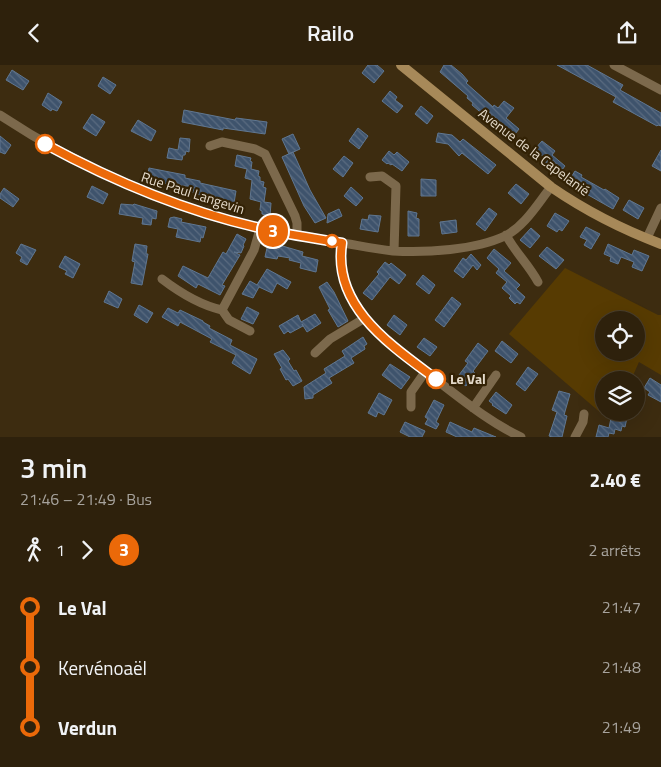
<!DOCTYPE html>
<html lang="fr">
<head>
<meta charset="utf-8">
<style>
	:root { --surface:#2e210c; --page:#3a2e1a; --text:#f1f3f6; --muted:#a7a39d; --line:#493e2d }
	body { margin:0; font-family:"Titillium Web",sans-serif; background:var(--page); color:var(--text); height:100vh; display:flex; flex-direction:column; font-size:19px; white-space:nowrap }
	* { box-sizing:border-box; margin:0 }
	p { font-size:16px; color:var(--muted) }
	.icon { flex:none; width:28px; height:28px; fill:none; stroke:currentColor; stroke-width:2; stroke-linecap:round; stroke-linejoin:round }
	.map { position:relative; height:372px; overflow:hidden }
	.details { display:flex; flex-direction:column; background:var(--surface); flex:1 }
	.details>* { flex:none }
	.badge { padding:0 10px; border-radius:16px; font-size:18px; line-height:32px }
	.tools { position:absolute; left:595px; top:246px; display:grid; gap:10px }
	.tools a { display:grid; place-items:center; width:50px; height:50px; border-radius:50%; background:var(--surface); box-shadow:0 5px 20px #0002,0 0 0 1px var(--line); font-size:25px }
	.map>.badge { position:absolute; translate:-50% -50%; box-shadow:0 0 0 2px #fff }
	.legs { display:flex; align-items:center; gap:8px; height:55px; padding:0 20px; font-size:16px }
	.legs p { margin-inline-start:auto }
	.head { display:flex; align-items:center; justify-content:space-between; height:85px; padding:0 20px }
	h1 { font-size:28px; font-weight:600; line-height:38px }
	ul { padding:0 20px; list-style:none }
	li { display:flex; align-items:center; gap:18px; height:60px; font-size:19px }
	li i { display:grid; place-items:center; width:8px; height:100%; margin:0 6px; background:currentColor }
	li i::after { content:''; width:12px; height:12px; margin:-6px; border:4px solid; border-radius:50%; background:var(--surface) }
	li p { margin-inline-start:auto }
	li:first-child i { background:linear-gradient(#0000 50%,currentColor 0) }
	li:last-child i { background:linear-gradient(currentColor 50%,#0000 0) }
	header { display:flex; justify-content:space-between; align-items:center; height:65px; padding:0 20px; background:var(--surface); font-size:22px; font-weight:600 }
	.map>svg:first-child { display:block }
	.green { fill:#573b02; fill-rule:evenodd }
	.building { fill:url(#building-back-hatch); stroke:#607791 }
	.lines { fill:none; stroke-linecap:round; stroke-linejoin:round }
	.street { stroke:#7c694c; stroke-width:9 }
	.secondary { stroke:#a78959; stroke-width:10 }
	.line-1-casing { stroke:#fff; stroke-width:11 }
	.line-1 { stroke:#eb6909; stroke-width:8 }
	.stop-1-dot { fill:#fff; stroke:#eb6909; stroke-width:2.5 }
	.labels { text-anchor:middle; stroke-width:4.5; stroke-linejoin:round; paint-order:stroke }
	.street-label { font-size:14px; fill:#e4daca; stroke:#332205 }
	.stop-label { font-size:14px; font-weight:bold; fill:#e4daca; stroke:#332205; text-anchor:start }
</style>
</head>
<body>
<header><svg class="icon" aria-label="back" viewBox="0 0 24 24"><path d="M15 5l-7 7 7 7"/></svg>Railo<svg class="icon" aria-label="share" viewBox="0 0 24 24"><path d="M12 15V3M7 8l5-5 5 5M5 13v7h14v-7"/></svg></header>
<div class="map">
<svg width="661" height="372" viewBox="0 0 661 372">
	<defs>
		<pattern id="building-back-hatch" width="6" height="6" patternUnits="userSpaceOnUse" patternTransform="scale(1.25)"><rect width="6" height="6" fill="#3e536c"/><path d="M-1 5l2 2M0 0l6 6M5-1l2 2" fill="none" stroke="#5a6b80"/></pattern>
	</defs>
	<rect width="100%" height="100%" fill="#3d2c10"/>
	<!-- green -->
	<path class="green" d="M565,203L658,250H661V310L639,297L631,315H604V347L602,349L509,269ZM604,255H636V288H604Z"/>
	<!-- building -->
	<path class="building" d="M368,0H377L384,6L374,18L362,8Z
		M444,0H451L462,9L468,16L466,18L493,42L494,40L498,43L504,36L514,43L506,53L519,64L512,73L499,62L500,60L494,54L487,49L485,51L472,40L473,38L467,33L468,31L440,7Z
		M557,0H587L623,20L620,25L661,48V61L658,60L657,61L613,37L616,32Z
		M12,5L29,16L23,25L6,15Z
		M103,12L116,20L110,29L98,21Z
		M390,26L397,32L395,35L403,41L397,48L382,36Z
		M48,28L62,37L57,46L52,44L51,46L42,40Z
		M421,41L433,51L427,59L415,49Z
		M184,45L235,55L236,53L267,57L265,69L223,63V65L182,57Z
		M92,49L105,57L96,71L83,63Z
		M138,55L156,66L151,76L131,66Z
		M358,63L368,71L359,84L349,76Z
		M438,68L452,70L460,77L463,74L496,100L488,109L462,88L459,91L448,79L436,77Z
		M293,69L300,84L289,89L282,74Z
		M0,71L11,80L5,89L0,87Z
		M180,73L190,74L189,87L186,86L185,90H183L182,95L167,93L169,83L178,85Z
		M542,76L555,86L552,90L565,101L558,110L545,99L548,95L534,85Z
		M661,85V106L652,101Z
		M389,86L394,90L397,87L409,97L402,106L392,99L391,100L388,98L387,99L382,95Z
		M293,87L310,125L326,153L315,158L304,141L282,92Z
		M237,90L251,93L250,96L252,97L251,104L259,106L258,111L260,112V116L264,117L263,122L266,123L264,137L271,138L270,151L262,149V146L260,145L261,137L250,134L252,115L245,113L247,104L235,101Z
		M344,91L353,98L343,112L333,104Z
		M149,103L185,110V113L200,116V118L236,126L234,138L213,134V133L193,128L194,122L163,118L147,113Z
		M575,106L582,110L581,112L604,125L605,124L619,133L613,144L576,123L577,120L569,116Z
		M421,114L436,115V131H421Z
		M516,119L529,129L521,139L508,128Z
		M92,121L108,129L103,139L87,132Z
		M351,122L363,133L356,141L344,131Z
		M4,123L19,134L13,142L0,133V129Z
		M629,135L644,143L638,154L623,145Z
		M121,139L133,140L134,139L157,146L156,154L152,153L151,160L142,159L143,153L119,149Z
		M489,143L497,149L485,166L476,159Z
		M339,144L342,151L327,158L328,149Z
		M408,146L417,148L416,153L419,154V171H408Z
		M555,148L569,156L562,166L559,164L557,167L547,161Z
		M369,150L381,151L378,167L360,164L362,154L368,155Z
		M174,152L182,154L181,157L206,162L203,173L201,172L200,177L176,172L178,164L168,162L170,153Z
		M456,155L457,167L442,169L440,157Z
		M586,162L600,169L591,184L584,180L587,175L580,172Z
		M531,163L540,171L530,183L520,175Z
		M237,169L246,174L243,180L244,181L241,188L234,187L240,190L222,220L225,221L220,230L198,219L196,223L178,211L183,201L208,213L223,187L226,189Z
		M21,179L36,185L27,200L20,196L22,192L16,188Z
		M135,179L147,181L146,189H148L142,220L131,218L135,197L132,196Z
		M608,179L632,190L634,185L649,191L642,206L632,202L634,197L621,192L618,199L610,196L611,192L604,189Z
		M279,180L303,187L302,191L318,195L316,207L300,203L301,198L289,195L290,193L278,191L277,194L265,192L267,183L279,184Z
		M547,182L564,195L556,204L539,191Z
		M494,184L511,198L504,206L520,220L516,224L525,232L520,239L517,237L515,239L509,233L511,231L502,223L507,217L496,208L499,204L487,193Z
		M471,189L481,200L477,205L473,200L463,213L454,206L463,193L466,195Z
		M65,191L80,199L73,213L65,209L67,206L59,202Z
		M385,197L389,200L391,198L406,210L399,219L390,212L372,235L363,228L379,209L377,207Z
		M267,204L291,217L287,224L277,218L272,228L259,222L253,233L242,229L250,216L257,220Z
		M423,210L435,220L429,229L416,219Z
		M327,217L334,227L348,256L338,262L328,245L330,244L319,222Z
		M109,226L122,234L118,243L104,237Z
		M452,232L461,239L444,262L435,255Z
		M139,240L153,248L147,258L134,250Z
		M247,242L259,248L253,259L241,254Z
		M168,243L178,248L180,245L203,256V257L210,261L209,263L232,275L230,280L257,294L250,309L232,298L236,290L210,277L212,274L180,257L178,261L162,252Z
		M315,249L321,258L307,267L302,259L303,261L290,268L288,266L284,269L279,261L298,250L301,257Z
		M394,250L407,260L400,270L387,260Z
		M363,272L367,279L364,281L365,284L351,293L354,298L329,313L332,318L313,330V333L305,334L304,322L326,308L324,304L345,291L342,286Z
		M424,273L437,282L430,291L417,282Z
		M502,276L518,289L511,298L495,286Z
		M478,278L488,286L473,306L475,308L466,321L456,314L468,298L465,296Z
		M283,285L290,294L288,296L294,306L296,305L302,316L293,321L288,314L286,315L280,304L282,303L274,289Z
		M390,299L410,312L401,324L382,310Z
		M528,302L538,309L525,326L516,319Z
		M650,313L661,320V337L648,330L650,327L644,323Z
		M559,326L570,329L564,350L567,351L562,372H552L549,371L557,347L552,345Z
		M496,327L512,340L506,349L492,340L493,339L489,336Z
		M379,328L392,335L384,350L378,347L376,352L368,348Z
		M434,335L444,340L436,357L439,359L436,364L425,359L428,354L425,352Z
		M612,348H628L625,362L622,361L621,366L615,364L614,369L609,368L608,372H596L599,360L609,363Z
		M405,357L425,366L422,372H410L400,367Z
		M450,357L472,367L474,363L496,372H457L446,367Z"/>
	<g class="lines">
		<!-- street -->
		<path class="street" d="M614,0L661,25
			M0,50C80,103 166,140 259,163C284,169 311,172 337,177C356,180 374,184 393,186C426,188 475,185 505,171C525,161 538,138 551,122
			M210,81L222,77L255,84L265,89L295,151L297,158V170
			M370,112L382,111L396,121L394,186
			M506,170C515,187 529,200 538,217
			M647,173L661,143
			M343,178C331,243 395,283 439,317C465,337 491,358 521,372
			M162,214C179,227 200,240 222,245L254,185L260,164
			M222,245L229,255L250,266
			M315,288L330,274L365,253
			M411,342V327L425,307
			M473,343L496,310
			M575,372L583,357L584,349"/>
		<!-- secondary -->
		<path class="secondary" d="M401,0L551,122C586,146 621,164 661,179"/>
	</g>
	<g class="lines">
		<!-- line-1 casing -->
		<g class="line-1-casing">
			<path id="line-1" d="M45,79C113,116 184,146 260,163C287,170 315,173 342,178C332,242 392,281 436,314"/>
		</g>
		<!-- line-1 -->
		<use href="#line-1" class="line-1"/>
	</g>
	<!-- markers -->
	<g class="stop-1-dot">
		<circle cx="45" cy="79" r="9"/>
		<circle cx="332" cy="176" r="6"/>
		<circle cx="436" cy="314" r="9"/>
	</g>
	<g class="labels">
		<!-- street labels -->
		<g class="street-label">
			<text transform="translate(534 87) rotate(37)" y="5">Avenue de la Capelanié</text>
			<text transform="translate(193 128) rotate(18)" y="5">Rue Paul Langevin</text>
		</g>
		<!-- stop labels -->
		<g class="stop-label">
			<text x="450" y="319">Le Val</text>
		</g>
	</g>
</svg>
<div class="tools">
<a><svg class="icon" aria-label="locate" viewBox="0 0 24 24"><circle cx="12" cy="12" r="6"/><path d="M12 2v4M12 18v4M2 12h4M18 12h4"/></svg></a>
<a><svg class="icon" aria-label="layers" viewBox="0 0 24 24"><path d="M12 4l9 5-9 5-9-5zM3 14l9 5 9-5"/></svg></a>
</div>
<b class="badge" style="left:273px;top:166px;background:#eb6909;color:#fff">3</b>
</div>
<section class="details">
<div class="head"><div><h1>3 min</h1><p>21:46 – 21:49 · Bus</p></div><b>2.40 €</b></div>
<div class="legs"><svg class="icon" aria-label="walk" viewBox="0 0 24 24"><circle cx="13" cy="4" r="2"/><path d="M13 8l-2 6 4 7M11 14l-3 7M7 12l3-4h3l4 4"/></svg>1<svg class="icon" aria-label="forward" viewBox="0 0 24 24"><path d="M9 5l7 7-7 7"/></svg><b class="badge" style="background:#eb6909;color:#fff">3</b><p>2 arrêts</p></div>
<ul>
<li><i style="color:#eb6909"></i><b>Le Val</b><p>21:47</p></li>
<li><i style="color:#eb6909"></i><span>Kervénoaël</span><p>21:48</p></li>
<li><i style="color:#eb6909"></i><b>Verdun</b><p>21:49</p></li>
</ul>
</section>
</body>
</html>
